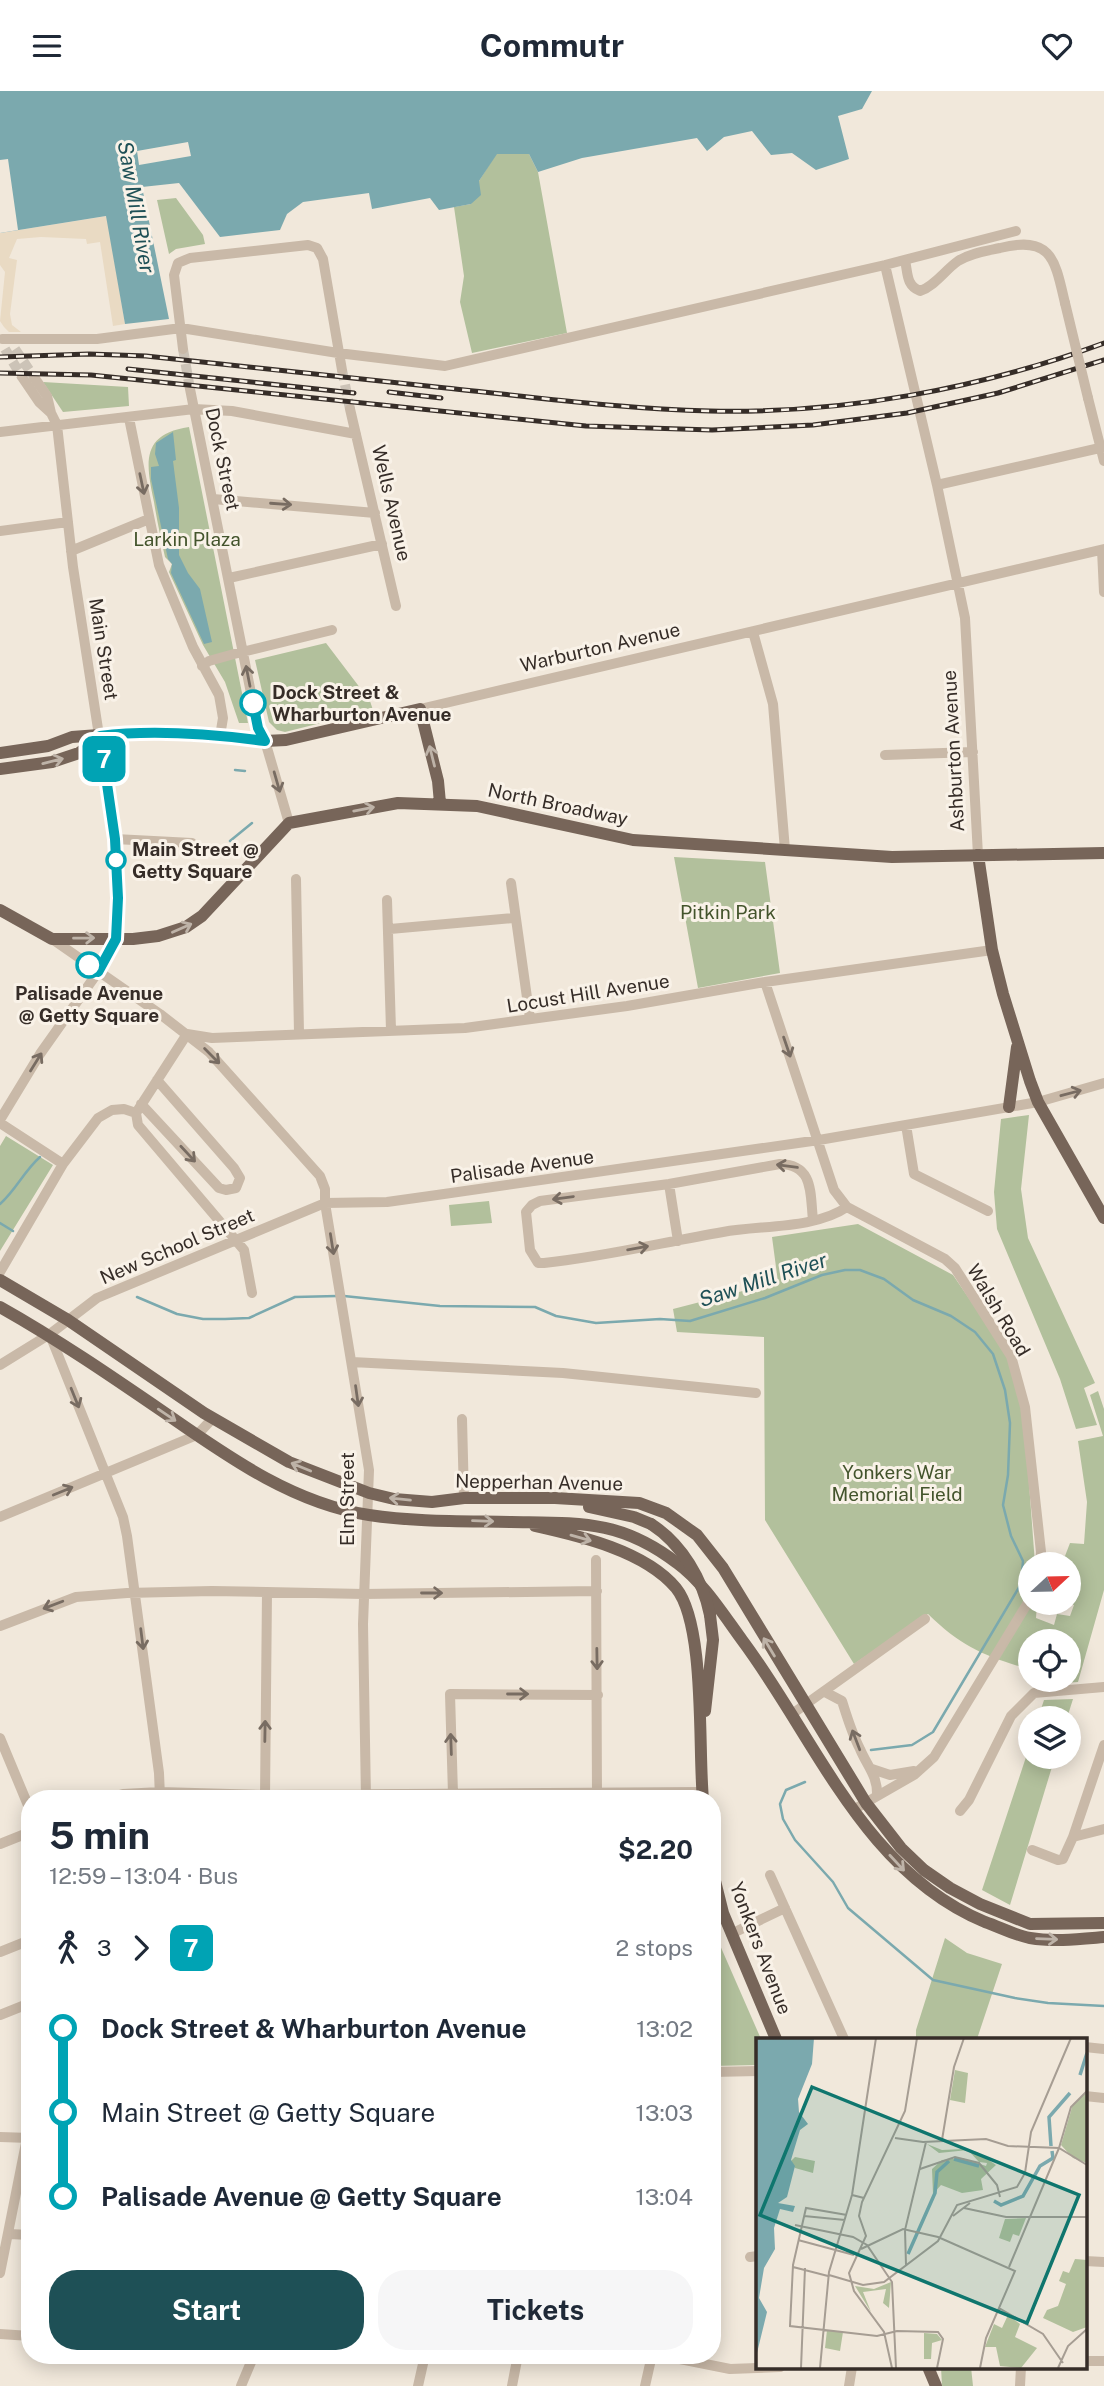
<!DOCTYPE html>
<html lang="en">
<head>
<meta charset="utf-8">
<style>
	:root { --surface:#fff; --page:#f6f6f7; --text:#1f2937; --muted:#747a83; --accent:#1e5056 }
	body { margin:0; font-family:"Public Sans",sans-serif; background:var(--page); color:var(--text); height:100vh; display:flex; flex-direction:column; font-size:26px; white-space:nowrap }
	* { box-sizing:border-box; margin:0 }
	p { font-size:23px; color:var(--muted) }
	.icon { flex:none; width:38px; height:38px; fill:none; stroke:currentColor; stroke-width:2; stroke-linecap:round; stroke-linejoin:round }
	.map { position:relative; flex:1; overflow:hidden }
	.details { position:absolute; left:21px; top:1699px; width:700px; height:574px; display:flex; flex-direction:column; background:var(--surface); border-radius:28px; box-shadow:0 4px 18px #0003 }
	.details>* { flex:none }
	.badge { padding:0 14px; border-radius:10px; font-size:24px; line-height:46px }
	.needle { width:46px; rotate:68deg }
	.buttons { position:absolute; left:1018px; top:1461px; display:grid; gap:14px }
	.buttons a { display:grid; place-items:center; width:63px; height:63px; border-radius:50%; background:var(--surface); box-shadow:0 4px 18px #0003; font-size:35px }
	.map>.badge { position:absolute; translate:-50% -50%; box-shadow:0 0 0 4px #fff }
	.legs { display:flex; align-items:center; gap:10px; height:77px; padding:0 28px; font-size:23px }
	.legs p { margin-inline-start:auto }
	.overview { display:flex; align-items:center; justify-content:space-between; height:119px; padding:0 28px }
	h1 { font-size:38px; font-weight:700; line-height:52px }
	.action { display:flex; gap:14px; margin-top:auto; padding:14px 28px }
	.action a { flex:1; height:80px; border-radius:28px; background:var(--accent); color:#fff; font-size:28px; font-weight:700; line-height:80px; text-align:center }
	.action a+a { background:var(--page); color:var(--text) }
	ul { padding:0 28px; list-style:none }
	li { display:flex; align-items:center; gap:24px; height:84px; font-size:26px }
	li i { display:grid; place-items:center; width:10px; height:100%; margin:0 9px; background:currentColor }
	li i::after { content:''; width:18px; height:18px; margin:-9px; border:5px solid; border-radius:50%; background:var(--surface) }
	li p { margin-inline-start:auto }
	li:first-child i { background:linear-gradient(#0000 50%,currentColor 0) }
	li:last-child i { background:linear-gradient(currentColor 50%,#0000 0) }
	header { display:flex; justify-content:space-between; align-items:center; height:91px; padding:0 28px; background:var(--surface); font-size:32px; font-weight:700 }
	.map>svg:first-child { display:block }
	.green { fill:#b2c09c }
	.plaza { fill:#e9dac3 }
	.water { fill:#7ba9ae }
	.pier { fill:#f1e8db }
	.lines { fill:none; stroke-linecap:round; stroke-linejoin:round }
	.stream { stroke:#7ba9ae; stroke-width:2.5 }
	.minor-tunnel { stroke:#ccc3b7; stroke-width:10; stroke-dasharray:10 5; stroke-linecap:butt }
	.minor { stroke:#c9b9a8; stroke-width:10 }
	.major { stroke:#776559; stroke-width:12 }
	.rail-casing { stroke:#362d28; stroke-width:5 }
	.rail { stroke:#f9f2e8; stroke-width:2.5; stroke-dasharray:8; stroke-linecap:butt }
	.minor-bridge { stroke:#c9b9a8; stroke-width:10 }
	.major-bridge { stroke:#776559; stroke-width:12 }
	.oneway { stroke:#786c62 }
	.oneway2 { stroke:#beb3a8 }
	.line-1-casing { stroke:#fff; stroke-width:16 }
	.line-1 { stroke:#00a3b4; stroke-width:10 }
	.stop-1-dot { fill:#fff; stroke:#00a3b4; stroke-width:3.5 }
	.labels { text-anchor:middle; stroke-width:6; stroke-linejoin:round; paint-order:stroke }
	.street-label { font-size:19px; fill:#362d28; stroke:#f9f2e8 }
	.park-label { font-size:19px; fill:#43542c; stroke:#f9f2e8 }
	.stop-label { font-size:19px; font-weight:bold; fill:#362d28; stroke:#f9f2e8; text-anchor:start }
	.water-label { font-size:21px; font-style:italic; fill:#1e5056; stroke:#f9f2e8 }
	.inset-river { fill:none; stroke:#7ba9ae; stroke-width:3.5 }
	.inset-road { fill:none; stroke:#a69d93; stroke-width:2 }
	.view { fill:#0f766e; fill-opacity:0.15; stroke:#0f766e; stroke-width:3.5 }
	.inset-edge { fill:none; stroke:#362d28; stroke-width:3.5 }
</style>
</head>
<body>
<header><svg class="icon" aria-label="menu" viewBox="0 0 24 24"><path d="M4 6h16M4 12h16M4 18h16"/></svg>Commutr<svg class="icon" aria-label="heart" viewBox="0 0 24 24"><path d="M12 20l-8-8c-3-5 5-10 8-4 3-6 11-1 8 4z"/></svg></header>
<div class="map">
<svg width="1104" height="2295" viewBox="0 0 1104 2295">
	<rect width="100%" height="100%" fill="#f1e8db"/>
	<!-- green -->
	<path class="green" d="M496,63H529L538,81L567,242L472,262L460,211L464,185L454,116L471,113L479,90Z
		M176,107L203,144L205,153L176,158L169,163L157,109Z
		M43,291L128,296L129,315L63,321Z
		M189,336L248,632H239L225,591L203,554L169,481L172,473L165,466C161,448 157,430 154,411C146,373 140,343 189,336Z
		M326,552L370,610L373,619L285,641L277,639L269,631L255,569Z
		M674,766L765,771L780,882L698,897Z
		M1029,1024L1021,1098L1028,1147L1095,1292L1084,1297L1097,1334L1076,1338L1060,1288L997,1138L994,1101L1001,1028Z
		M6,1045L53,1074L0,1160V1055Z
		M489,1110L492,1132L451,1135L449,1114Z
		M858,1133L953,1184L1009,1266L1024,1325L1035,1473L1031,1474V1512H1037L1036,1527L1054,1534L1057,1523L1070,1525L1074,1514L1068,1512L1069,1495L1076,1480L1069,1479V1474L1048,1473L1049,1463L1065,1465L1070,1452L1084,1453L1087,1411L1078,1350L1103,1345L1090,1304L1098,1300L1104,1318V1499L1078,1591L1049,1593L1050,1589H1069V1550H1031V1579C985,1565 963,1557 928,1523L854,1573L765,1429L764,1246L677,1241L673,1218L778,1191L772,1146Z
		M1073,1608L1067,1627H1038L1044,1609Z
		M1031,1651V1666H1055L1010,1814L982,1799Z
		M712,1836L761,1948H758L757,1974L712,1975Z
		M945,1847L967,1862L1002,1873L977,1948H916V1939Z
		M941,2276H971L973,2295H942Z"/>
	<!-- plaza -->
	<path class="plaza" d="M107,125L125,233L113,235L100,151L87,153L86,148L41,146L17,148L9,167L17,169L10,223L12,234L21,241H9L4,236L0,230L5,181L0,174V142Z"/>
	<!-- water -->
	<path class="water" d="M0,0H872L862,18L838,25L849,68L816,79L792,62L771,64L752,40L724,46L707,60L697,47L582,67L538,81L529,63H497L479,90L481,104L471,113L439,119L430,107L372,118L369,102L303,111L287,123L280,139L220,146L179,92L142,96L169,228L125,233L106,125L0,142Z
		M173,341L176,369L173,370L179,417V464L188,482L200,498L212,551L204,553L171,482L172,473L168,468L151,388V376L159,375L155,363L156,352Z"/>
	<!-- pier -->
	<path class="pier" d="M188,51L191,65L139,74L137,60Z
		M8,68L18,139L0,142V69Z"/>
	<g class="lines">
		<!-- stream -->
		<path class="stream" d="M235,679L245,680
			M230,750L252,732
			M0,1113C16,1099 24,1080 40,1066
			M0,1132L13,1140
			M344,1205L440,1215L535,1216L556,1225L596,1232L660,1228L690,1230L765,1207L822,1184L845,1179H860L884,1188L913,1209L951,1225L975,1241L993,1263L1005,1299L1010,1332L1008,1384L1003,1414L1011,1445L1023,1470L1021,1493L933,1641L912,1654L871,1659
			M137,1206L177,1223L203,1228H225L249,1227L295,1206L337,1205
			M805,1691L786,1699L780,1713L783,1728L795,1749L833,1791L848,1817L933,1889L1015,1907L1048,1912L1104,1915"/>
		<!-- minor-tunnel -->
		<path class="minor-tunnel" d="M5,258L22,286
			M15,258L34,286
			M183,258L190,298
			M342,279L350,318"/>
		<!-- minor -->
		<path class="minor" d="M905,169C908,183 906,194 920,200C935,195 945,179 958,170C971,162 986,160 1000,157C1052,144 1055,169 1065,212
			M885,174L937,394L965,527L978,764
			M2,248H97L181,237L338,262L445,275L885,174L1016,140
			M183,258L174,184L178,172L190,167L308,154L317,157L323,168L342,279
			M22,286L39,311L51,322
			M190,298L258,637L265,650L289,732
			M1088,307L1104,370
			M350,318L396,515
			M129,327L159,474L193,556L219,604L223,627L220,645
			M0,341L194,318L232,320L356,343
			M937,394L1104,356
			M213,408L375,422
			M0,440L68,431
			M1102,459L1104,501
			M71,460L149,428
			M229,487L382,453
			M753,541L773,613L785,759
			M202,575L209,570L234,563L332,539
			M420,618L1104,458
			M885,664L973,661
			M115,748L192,752
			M296,788L299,942
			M511,792L530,928
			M387,809L391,939
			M390,838L514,827
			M52,848L160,923L209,961L320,1085L325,1098V1112L369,1379L363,1533L366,1708
			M765,891L834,1099L847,1116L945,1168L955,1177L1011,1265L1025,1316L1041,1461L1040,1474
			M141,1013L219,1097L226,1099L236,1097L240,1087L234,1077L157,989
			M136,1022L187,943L212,947L465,937L627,915L765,891L992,859
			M136,1022L138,1034L244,1159L252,1202
			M0,1029L40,963L98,881L116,848L117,840L118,807L115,748L73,476L57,334L51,322L47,305L34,286
			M0,1032L63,1073
			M906,1034L914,1083L988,1120
			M669,1093L678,1150
			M813,1129C810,1102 814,1074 780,1073L669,1093L540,1110L532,1114L526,1121L530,1159L538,1172H544C604,1166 664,1151 723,1141C761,1134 815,1138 847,1116
			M0,1181L63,1073L98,1027L112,1019L124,1018L136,1022
			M50,1244L123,1426L127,1445L159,1682L160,1706
			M352,1271L563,1282L756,1302
			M0,1274L50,1243L97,1207L325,1112L387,1111L437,1104L819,1049L1038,1011L1104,992
			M462,1328L464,1407
			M0,1426L197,1344L213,1327
			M596,1469L597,1706
			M0,1535L76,1506L127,1502L212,1500L364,1503L597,1500
			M825,1601L842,1610C847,1626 852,1643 860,1658C867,1675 878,1685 877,1705
			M792,1623L925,1528
			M0,1647L30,1719
			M872,1678L890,1684L914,1680
			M453,1703L450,1603L598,1604
			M265,1707L267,1501
			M106,1708L123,1703L160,1701L265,1704L702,1701
			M853,1719L914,1684L934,1666L1027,1513L1031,1502
			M960,1720L969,1709L1011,1625L1034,1602L1104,1596
			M1073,1746L1104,1738
			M0,1753L30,1741
			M1032,1759L1058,1769L1063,1768L1073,1746L1104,1654
			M770,1784L844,1948
			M731,1843L785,1817
			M0,1861L30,1849
			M0,1924L30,1912
			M1085,1956L1104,1958
			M712,1981L758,1980
			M1085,2005L1104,2007
			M0,2046L30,2047
			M9,2143L30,2144
			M750,2166L758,2165
			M1085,2170L1104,2171
			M0,2182L27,2047
			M0,2243L30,2245
			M660,2264L730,2278L780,2276
			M1085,2270H1104
			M241,2295L254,2264
			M418,2295L425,2264
			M512,2295L518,2264
			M645,2295L652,2264
			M849,2295L852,2276
			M1020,2295L1021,2276"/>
		<!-- major -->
		<path class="major" d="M0,662L48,655L72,646L125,642L220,645L265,650L286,649L420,618L438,690L440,712
			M0,678L52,671L79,662L100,646
			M978,764L992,859L1003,903L1030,990L1038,1011L1104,1127
			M0,819L52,848H133L158,845L186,836L202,825L289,732L398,712L477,715L633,749L892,766L1104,762
			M1009,1016L1017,956
			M0,1189L68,1229L204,1322L289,1371L369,1402L394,1408L432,1411L464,1407H555L639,1412L666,1422L697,1444L723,1477L866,1712L901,1757L924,1779L950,1797L980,1813L1030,1833L1104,1832
			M0,1216C57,1248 111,1285 165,1322C227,1365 292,1412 369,1424C416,1431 463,1430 511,1431C578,1432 620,1428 677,1472C703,1491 723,1523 742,1549C816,1648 864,1781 985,1831C1000,1836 1014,1844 1030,1847C1054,1851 1080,1848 1104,1846
			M589,1416L634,1426L651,1433
			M535,1435C580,1445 645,1460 676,1497C706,1534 698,1659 703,1708
			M705,1620L713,1549L710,1524
			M712,1778L723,1822L776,1948
			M928,2276L936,2295"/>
		<!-- rail casing -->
		<g class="rail-casing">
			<path id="rail" d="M0,266L89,263L146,265C246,276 346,286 446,297C534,306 622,318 710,320C843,323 979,298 1104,252
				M128,278L354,302
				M0,282L91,284L586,335L712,339L813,334L907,322L998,302L1104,269
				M389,301L441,307"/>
		</g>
		<!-- rail -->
		<use href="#rail" class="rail"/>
		<!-- minor-bridge -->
		<path class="minor-bridge" d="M1065,212L1088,307"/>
		<!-- major-bridge -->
		<path class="major-bridge" d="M651,1433C682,1453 703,1489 710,1524"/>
	</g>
	<!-- one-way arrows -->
	<defs><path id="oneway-shaft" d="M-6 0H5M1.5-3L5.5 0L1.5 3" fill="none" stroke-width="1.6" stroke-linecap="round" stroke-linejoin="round" transform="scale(1.75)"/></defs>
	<g class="oneway">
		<use href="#oneway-shaft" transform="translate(142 393) rotate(78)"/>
		<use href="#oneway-shaft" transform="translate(281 413) rotate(4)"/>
		<use href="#oneway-shaft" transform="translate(248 585) rotate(-101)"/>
		<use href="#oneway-shaft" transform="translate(277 691) rotate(74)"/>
		<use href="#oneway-shaft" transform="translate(787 956) rotate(71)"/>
		<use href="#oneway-shaft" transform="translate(212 965) rotate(45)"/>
		<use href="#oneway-shaft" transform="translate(36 971) rotate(-58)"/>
		<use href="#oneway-shaft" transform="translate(1071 1002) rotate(-15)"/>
		<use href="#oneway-shaft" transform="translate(188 1063) rotate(47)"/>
		<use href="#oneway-shaft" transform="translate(787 1075) rotate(-172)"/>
		<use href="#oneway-shaft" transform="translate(563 1107) rotate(172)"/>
		<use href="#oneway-shaft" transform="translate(332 1153) rotate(81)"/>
		<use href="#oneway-shaft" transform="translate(638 1157) rotate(-10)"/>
		<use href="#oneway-shaft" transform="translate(357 1305) rotate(82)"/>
		<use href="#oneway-shaft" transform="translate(75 1307) rotate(68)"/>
		<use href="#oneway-shaft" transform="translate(63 1400) rotate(-22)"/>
		<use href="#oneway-shaft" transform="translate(432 1502)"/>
		<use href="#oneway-shaft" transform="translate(53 1514) rotate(159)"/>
		<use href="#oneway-shaft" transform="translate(142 1548) rotate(83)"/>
		<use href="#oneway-shaft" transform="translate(597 1568) rotate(89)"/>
		<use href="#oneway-shaft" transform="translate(518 1603)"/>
		<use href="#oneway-shaft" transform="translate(265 1640) rotate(-89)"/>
		<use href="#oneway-shaft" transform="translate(856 1649) rotate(-111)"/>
		<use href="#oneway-shaft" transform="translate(451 1653) rotate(-92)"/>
	</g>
	<g class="oneway2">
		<use href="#oneway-shaft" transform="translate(432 665) rotate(-104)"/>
		<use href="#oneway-shaft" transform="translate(53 670) rotate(-14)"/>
		<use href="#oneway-shaft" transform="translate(364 718) rotate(-11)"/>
		<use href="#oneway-shaft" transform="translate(182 837) rotate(-24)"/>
		<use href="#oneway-shaft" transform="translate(84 847) rotate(-1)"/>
		<use href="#oneway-shaft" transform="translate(167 1324) rotate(34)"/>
		<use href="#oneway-shaft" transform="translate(301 1376) rotate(-158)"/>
		<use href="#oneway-shaft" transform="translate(400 1408) rotate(-174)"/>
		<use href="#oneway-shaft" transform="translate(483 1430) rotate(2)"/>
		<use href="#oneway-shaft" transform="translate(581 1447) rotate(16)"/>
		<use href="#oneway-shaft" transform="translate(769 1556) rotate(-121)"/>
		<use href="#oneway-shaft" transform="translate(897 1772) rotate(47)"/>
		<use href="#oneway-shaft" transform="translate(1047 1848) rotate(2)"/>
	</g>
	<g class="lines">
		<!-- line-1 casing -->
		<g class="line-1-casing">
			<path id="line-1" d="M89,874L98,881L116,848L118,807L115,748L100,645C154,638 212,643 265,650L258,637L253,612"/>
		</g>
		<!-- line-1 -->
		<use href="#line-1" class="line-1"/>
	</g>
	<!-- markers -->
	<g class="stop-1-dot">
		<circle cx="253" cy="612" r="12"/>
		<circle cx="116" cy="769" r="9"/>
		<circle cx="89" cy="874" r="12"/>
	</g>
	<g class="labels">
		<!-- street labels -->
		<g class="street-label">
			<text transform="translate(223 368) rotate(78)" y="7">Dock Street</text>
			<text transform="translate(392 412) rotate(77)" y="7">Wells Avenue</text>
			<text transform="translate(600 556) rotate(-13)" y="7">Warburton Avenue</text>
			<text transform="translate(104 558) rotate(81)" y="7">Main Street</text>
			<text transform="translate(953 660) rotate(-93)" y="7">Ashburton Avenue</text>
			<text transform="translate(558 713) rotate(12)" y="7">North Broadway</text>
			<text transform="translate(588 902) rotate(-9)" y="7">Locust Hill Avenue</text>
			<text transform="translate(522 1075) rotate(-8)" y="7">Palisade Avenue</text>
			<text transform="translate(177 1155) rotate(-23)" y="7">New School Street</text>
			<text transform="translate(999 1219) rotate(59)" y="7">Walsh Road</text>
			<text transform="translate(539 1391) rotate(1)" y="7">Nepperhan Avenue</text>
			<text transform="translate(347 1408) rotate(-90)" y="7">Elm Street</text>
			<text transform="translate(761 1857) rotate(69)" y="7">Yonkers Avenue</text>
		</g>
		<!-- park labels -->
		<g class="park-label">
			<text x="187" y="455">Larkin Plaza</text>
			<text x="728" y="828">Pitkin Park</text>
			<text x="897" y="1388">Yonkers War<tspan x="897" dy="22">Memorial Field</tspan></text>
		</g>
		<!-- stop labels -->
		<g class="stop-label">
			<text x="272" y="608">Dock Street &amp;<tspan x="272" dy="22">Wharburton Avenue</tspan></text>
			<text x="132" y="765">Main Street @<tspan x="132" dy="22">Getty Square</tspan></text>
			<text x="89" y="909" text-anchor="middle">Palisade Avenue<tspan x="89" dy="22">@ Getty Square</tspan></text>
		</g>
		<!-- water labels -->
		<g class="water-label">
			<text transform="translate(136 116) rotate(80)" y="7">Saw Mill River</text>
			<text transform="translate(763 1189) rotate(-18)" y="7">Saw Mill River</text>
		</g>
	</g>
	<!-- overview -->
	<g transform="translate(756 1947)">
		<rect width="331" height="331" fill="#f1e8db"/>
		<path d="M199,32L212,35L209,65L194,62ZM331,54V125L317,120L305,107L317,66ZM171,106L186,112L207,111L221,114L240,127L225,141L227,152L206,155L185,147L177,156L176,131L186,122L206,120L230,128L231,125L223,124L212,112L183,115ZM39,119L59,123L57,135L39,130L35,123ZM270,180L263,198L257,196L254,204L243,200L249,181ZM319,221L331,222V289L317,294L287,280L291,272L302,268L310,246L303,243L307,233L313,235ZM135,244L133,270L127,265L130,251L107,254L115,274L99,248L118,251ZM252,277L264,286L259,299L281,310L265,330L244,328L240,309H229L238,286L246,290ZM71,292L87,294L84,313L69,310ZM168,295L181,296L186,302L176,305L175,321H168Z" fill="#b2c09c"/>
		<path d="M0,0H58L56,26L42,61L43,74L52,86L44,92L35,122L39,128L31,159L22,165L39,168L37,174L24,171L18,190L19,211L8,230L3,260L11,274L0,319Z" fill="#7ba9ae"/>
		<path class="inset-river" d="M324,37L331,15M295,108L293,79L314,55M198,121L223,128M238,163L245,167L267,158L284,128L297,120L296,113M152,216L179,155L181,134L193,123"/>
		<path class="inset-road" d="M139,100L167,104L230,101L252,108L303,110L331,127M186,102L198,29L208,0M303,110L315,69L331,53M164,131L199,119L223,125L241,147L244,159M96,157L120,0M208,170L250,179H331M91,177L50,170L37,227L34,288L121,298L141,293L182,294L187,301L181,330M48,178L89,182M197,178L214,165M39,187L97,199L111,207L136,244L140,330M42,202L98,217M105,211L147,191L182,199L259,233L230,300L224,330M150,227L149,192L170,104M37,229L72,238M253,229L303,110M73,237L107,247L128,244L182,203L201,167L261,149L269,135L275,94L315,0M243,270L287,296L307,325M45,330L49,230M64,330L73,234L96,157L108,160M136,330L128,294L98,253L93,235L110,198L103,178L106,164L149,73L161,0M302,330L312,308L331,291"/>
		<path class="view" d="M56,49L323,157L271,285L4,177Z"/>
		<rect width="331" height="331" class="inset-edge"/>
	</g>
</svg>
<div class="buttons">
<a><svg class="needle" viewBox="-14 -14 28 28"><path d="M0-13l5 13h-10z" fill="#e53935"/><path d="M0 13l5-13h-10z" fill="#747a83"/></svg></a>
<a><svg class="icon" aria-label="locate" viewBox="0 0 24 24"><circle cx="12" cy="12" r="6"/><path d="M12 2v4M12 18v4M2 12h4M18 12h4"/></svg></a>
<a><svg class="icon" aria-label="layers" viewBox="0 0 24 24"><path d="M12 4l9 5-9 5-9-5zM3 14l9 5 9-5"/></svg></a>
</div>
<b class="badge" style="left:104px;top:668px;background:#00a3b4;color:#fff">7</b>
<section class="details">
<div class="overview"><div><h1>5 min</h1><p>12:59 – 13:04 · Bus</p></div><b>$2.20</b></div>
<div class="legs"><svg class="icon" aria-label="walk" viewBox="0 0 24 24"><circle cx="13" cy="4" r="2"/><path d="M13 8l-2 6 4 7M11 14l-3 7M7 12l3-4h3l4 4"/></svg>3<svg class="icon" aria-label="forward" viewBox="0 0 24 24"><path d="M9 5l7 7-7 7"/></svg><b class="badge" style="background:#00a3b4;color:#fff">7</b><p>2 stops</p></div>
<ul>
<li><i style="color:#00a3b4"></i><b>Dock Street &amp; Wharburton Avenue</b><p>13:02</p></li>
<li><i style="color:#00a3b4"></i><span>Main Street @ Getty Square</span><p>13:03</p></li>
<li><i style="color:#00a3b4"></i><b>Palisade Avenue @ Getty Square</b><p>13:04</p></li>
</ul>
<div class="action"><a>Start</a><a>Tickets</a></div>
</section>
</div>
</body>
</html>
